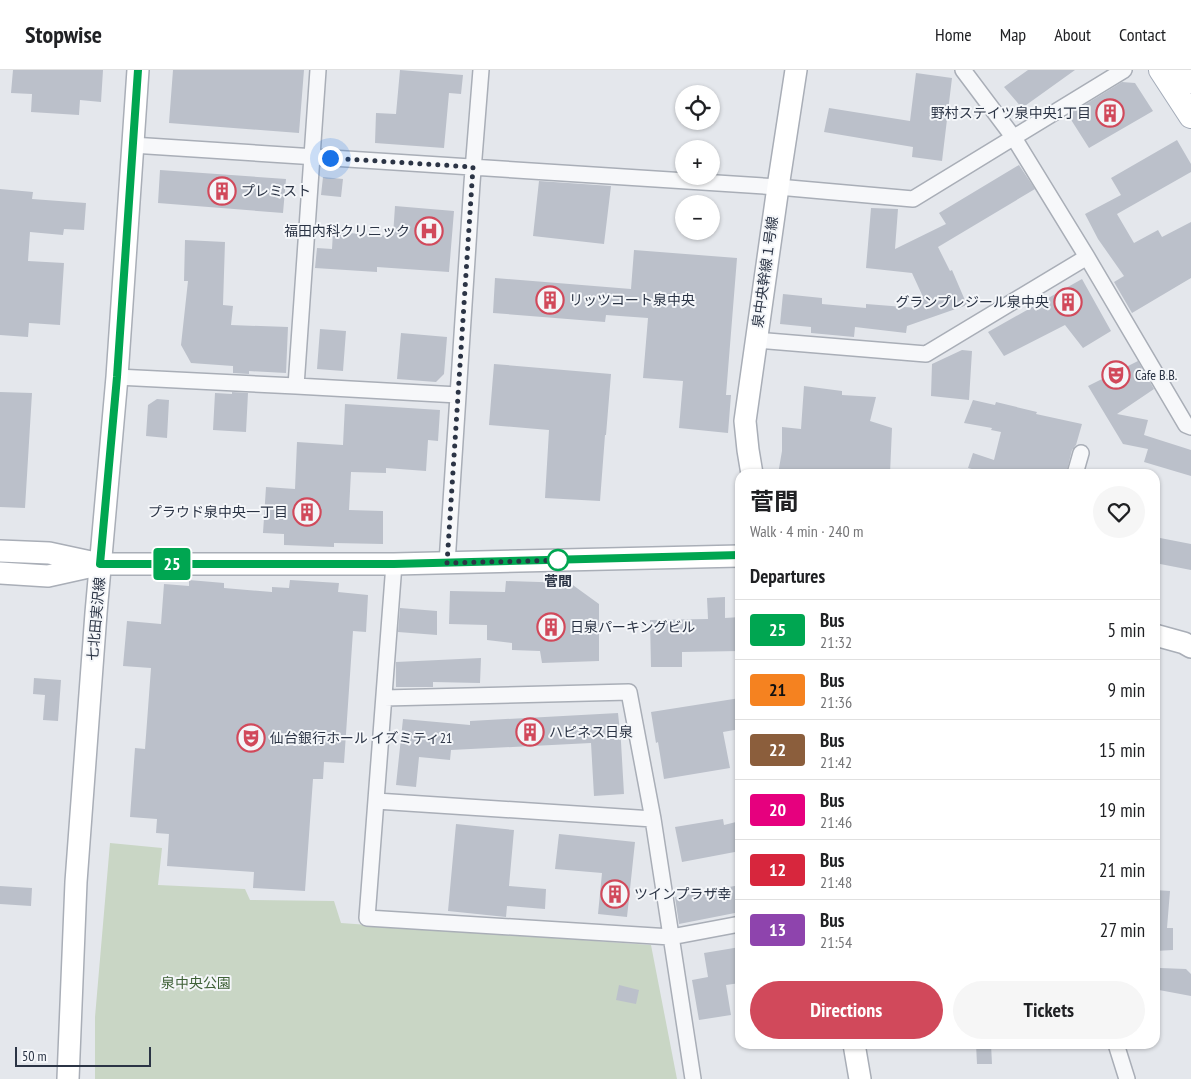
<!DOCTYPE html>
<html lang="en">
<head>
<meta charset="utf-8">
<style>
	:root { --surface:#fff; --page:#f6f6f6; --text:#202124; --muted:#757577; --line:#e0e0e0; --accent:#d1495b }
	body { margin:0; font-family:"PT Sans Narrow","Noto Sans JP",sans-serif; background:var(--page); color:var(--text); height:100vh; display:flex; flex-direction:column; font-size:19px; white-space:nowrap }
	* { box-sizing:border-box; margin:0 }
	p { font-size:16px; color:var(--muted) }
	.icon { flex:none; width:28px; height:28px; fill:none; stroke:currentColor; stroke-width:2; stroke-linecap:round; stroke-linejoin:round }
	.map { position:relative; flex:1; overflow:hidden }
	.details { position:absolute; left:735px; top:399px; width:425px; height:580px; display:flex; flex-direction:column; background:var(--surface); border-radius:15px; box-shadow:0 1px 4px #0004 }
	.details>* { flex:none }
	.badge { padding:0 10px; border-radius:4px; font-size:18px; line-height:32px }
	.buttons { position:absolute; left:675px; top:15px; display:grid; gap:10px }
	.buttons a { display:grid; place-items:center; width:45px; height:45px; border-radius:50%; background:var(--surface); box-shadow:0 1px 4px #0004; font-size:25px }
	.scale { position:absolute; left:15px; bottom:12px; width:136px; box-sizing:border-box; padding-left:5px; border:2px solid #2b3445; border-top:0; font-size:14px; line-height:18px; white-space:nowrap; color:#2b3445; -webkit-text-stroke:4px #f4f6f9; paint-order:stroke }
	.you { position:absolute; width:25px; height:25px; margin:-12px; border:4px solid #fff; border-radius:50%; background:#1a73e8; box-shadow:0 0 0 8px #1a73e833 }
	.map>.badge { position:absolute; translate:-50% -50%; box-shadow:0 0 0 2px #fff }
	h2 { padding:0 15px; font-size:19px; line-height:45px }
	.round { display:grid; place-items:center; flex:none; width:52px; height:52px; border-radius:26px; background:var(--page) }
	.headline { display:flex; align-items:center; justify-content:space-between; height:85px; padding:0 15px }
	h1 { font-size:24px; font-weight:700; line-height:38px }
	.cta { display:flex; gap:10px; margin-top:auto; padding:10px 15px }
	.cta a { flex:1; height:58px; border-radius:30px; background:var(--accent); color:#fff; font-size:20px; font-weight:700; line-height:58px; text-align:center }
	.cta a+a { background:var(--page); color:var(--text) }
	ul { padding:0; list-style:none }
	li { display:flex; align-items:center; gap:15px; height:60px; padding:0 15px; border-top:1px solid var(--line) }
	li div { flex:1 }
	li b { display:block; font-size:19px }
	li em { font-style:normal }
	li .badge { min-width:55px; font-weight:700; text-align:center }
	header { display:flex; align-items:center; gap:30px; box-sizing:border-box; height:70px; padding:0 25px; background:var(--surface); border-bottom:1px solid var(--line) }
	header strong { font-size:24px }
	nav { display:flex; gap:28px; margin-inline-start:auto; font-size:18px }
	.map>svg:first-child { display:block }
	.green { fill:#c9d6c5 }
	.building { fill:#bbc0ca }
	.lines { fill:none; stroke-linecap:round; stroke-linejoin:round }
	.street-casing { stroke:#a9aeb7; stroke-width:18 }
	.secondary-casing { stroke:#a9aeb7; stroke-width:24 }
	.primary-casing { stroke:#a3abb8; stroke-width:26 }
	.street { stroke:#f7f8fa; stroke-width:15 }
	.secondary { stroke:#fff; stroke-width:21 }
	.primary { stroke:#fff; stroke-width:24 }
	.line-casing { stroke:#fff; stroke-width:11 }
	.line { stroke:#00a651; stroke-width:8 }
	.walk { stroke:#2b3445; stroke-width:5; stroke-dasharray:0 9 }
	.stop-dot { fill:#fff; stroke:#00a651; stroke-width:2.5 }
	.labels { text-anchor:middle; stroke-width:4; stroke-linejoin:round; paint-order:stroke }
	.poi-label { font-size:14px; fill:#2b3445; stroke:#f4f6f9; text-anchor:start }
	.street-label { font-size:14px; fill:#2b3445; stroke:#f4f6f9 }
	.stop-label { font-size:14px; font-weight:bold; fill:#2b3445; stroke:#f4f6f9 }
	.park-label { font-size:14px; fill:#3f6138; stroke:#f4f6f9 }
</style>
</head>
<body>
<header>
<strong>Stopwise</strong>
<nav><a>Home</a><a>Map</a><a>About</a><a>Contact</a></nav>
</header>
<div class="map">
<svg width="1191" height="1009" viewBox="0 0 1191 1009">
	<rect width="100%" height="100%" fill="#e4e7ec"/>
	<!-- green -->
	<path class="green" d="M110,773L162,778L158,815L245,819L250,830L334,831L341,853L651,875L677,1009H95V947Z"/>
	<!-- building -->
	<path class="building" d="M13,0H103L101,32L80,30L79,45L31,42L32,24L11,23Z
		M173,0H304L299,63L169,53Z
		M400,0L463,5L461,24L449,23L444,78L375,73L376,43L396,44Z
		M1028,0H1075L1022,38L1004,17Z
		M916,3L952,8L942,91L912,87L913,77L824,62L829,38L910,51Z
		M1122,12L1135,13L1153,41L1089,78L1068,45Z
		M1177,70L1191,94V102L1117,144L1134,173L1158,160L1162,167L1191,152V208L1132,243L1114,212L1124,206L1098,169L1085,144L1121,125L1111,108Z
		M1019,95L1035,119L938,177L950,201L952,200L967,235L907,256L906,263L855,257L854,267L811,263V257L780,254L783,224L822,228V234L866,238V234L917,238L914,230L923,227L912,203L866,198L871,138L898,139L895,179L946,154L939,143Z
		M160,100L286,109L283,143L158,133Z
		M323,107L343,109L341,127L321,125Z
		M539,111L611,116L604,174L533,166Z
		M0,119L33,122L32,129L86,133L84,160L64,159L63,165L30,162L28,191L64,193L60,255L29,253L28,267L0,265Z
		M395,136L454,141L449,202L377,197V202L315,198L317,178L332,179L333,162L393,166Z
		M185,170L225,172L223,235L233,236L231,255L288,257L286,303L249,301V304L233,303V296L191,293L181,275L188,211H184Z
		M634,180L737,188L726,325H731L728,363L679,358L683,311L643,308L648,248L606,245L605,252L493,243L495,208L631,219Z
		M1082,209L1111,261L1083,278L1065,255L1004,286L988,262Z
		M320,259L346,261L343,301L317,299Z
		M401,263L447,267L444,304L436,312L397,309Z
		M962,280L972,281L969,330L931,326L932,294Z
		M1138,291L1154,319L1117,344L1148,350L1144,365L1191,380V406L1144,392L1148,379L1123,374L1088,316Z
		M494,294L611,304L606,365H605L600,431L545,428L549,360L489,355Z
		M804,316L842,321V325L876,327L870,351L892,358L890,404H778L782,381V357L801,359Z
		M0,322L32,323L25,438L0,437Z
		M232,322L248,323L246,362L213,360L215,323L232,324Z
		M157,329L169,330L167,368L146,366L148,335Z
		M973,330L995,335L996,332L1037,342L1036,344L1082,354L1076,375L1072,380L1066,404H990L968,398L973,383L994,390L1001,362L991,360L992,358L964,353Z
		M345,334L440,340L438,371L428,370L426,401L386,398V403L351,402L349,440L383,441V474L334,473V477L284,475V464L263,463L266,417L295,419L297,372L343,375Z
		M1155,467L1191,474V500L1155,493Z
		M189,510L224,513V518L272,522V517L289,518L290,510L339,513L338,522L368,525L366,562L353,561L344,693L324,692L323,709H313L305,821L253,818L254,802L167,796L169,764L156,763L157,749L130,747L135,678L145,679L151,598L123,596L127,551L161,554L164,514L189,516Z
		M506,511L570,513L599,534V591L542,593L540,581L512,580V573L487,570V555L449,554L450,521L505,522Z
		M725,527V548L740,547V581L682,582V597H651L650,550L708,549L707,528Z
		M400,538L437,541V565L398,562Z
		M481,588L480,613L433,612V617H396V592Z
		M34,608L61,610L58,651L43,650L45,625L33,624Z
		M740,628V659L723,662L730,698L664,709L658,672L656,673L651,642Z
		M618,643L621,672L624,724L594,726L591,673L451,680L450,690L419,687L416,717L396,715L403,649L470,655V651Z
		M723,749L724,755L740,751V781L682,792L675,757Z
		M456,754L514,760L509,816L546,819L545,839L507,836L506,847L448,841Z
		M559,764L635,772L627,847L598,844L602,803L555,799Z
		M740,815V842L679,854L675,827Z
		M0,816L32,818L31,836L0,834Z
		M1155,820L1170,821L1167,858H1173V880L1155,881Z
		M740,877V913L726,915L731,945L699,950L692,910L708,907L704,883Z
		M1160,898L1186,899L1191,904V926L1159,920Z
		M619,915L639,920L636,934L616,930Z
		M976,974H991L992,994H977Z"/>
	<g class="lines">
		<!-- street casing -->
		<g class="street-casing">
			<path id="street" d="M318,0L296,316L458,325
				M963,0L1014,68L1087,187L1186,355L1191,357
				M132,75L778,117L913,129L1124,0
				M756,270L926,284L1087,187
				M117,307L296,316
				M1075,404L1081,383
				M447,493L472,113L481,0
				M394,494L367,848L671,867L740,854
				M384,628L629,622L653,749L693,1009
				M376,731L653,749
				M1116,974L1127,1009"/>
		</g>
		<!-- secondary casing -->
		<g class="secondary-casing">
			<path id="secondary" d="M752,404L748,380L745,351L778,117L796,0
				M0,481L49,483L100,494H394L740,486
				M0,503L48,506L93,496
				M1155,565L1184,573L1191,577
				M854,974L860,1009
				M68,1009L76,812L96,543L117,307L138,0"/>
		</g>
		<!-- primary casing -->
		<g class="primary-casing">
			<path id="primary" d="M1161,0L1191,46
				M1184,0L1191,11"/>
		</g>
		<!-- street -->
		<use href="#street" class="street"/>
		<!-- secondary -->
		<use href="#secondary" class="secondary"/>
		<!-- primary -->
		<use href="#primary" class="primary"/>
	</g>
	<g class="lines">
		<!-- line casing -->
		<g class="line-casing">
			<path id="line" d="M138,0L117,307L100,494H394L740,485"/>
		</g>
		<!-- line -->
		<use href="#line" class="line"/>
		<!-- walk -->
		<path class="walk" d="M330,88L473,97L447,493L566,490H558"/>
	</g>
	<!-- icons -->
	<defs>
		<g id="building-ring" transform="scale(1.4375)"><circle r="9.5" fill="#f4f6f9" stroke="#d1495b" stroke-width="1.5"/><path d="M-4-6H4V6H1V3H-1V6H-4ZM-2.5-4.3h1.7v1.8h-1.7ZM.8-4.3h1.7v1.8H.8ZM-2.5-1h1.7V.8h-1.7ZM.8-1h1.7V.8H.8Z" fill="#d1495b"/></g>
		<g id="hospital-ring" transform="scale(1.4375)"><circle r="9.5" fill="#f4f6f9" stroke="#d1495b" stroke-width="1.5"/><path d="M-5-5h3v3.5h4V-5h3V5h-3V1.5h-4V5h-3Z" fill="#d1495b"/></g>
		<g id="theatre-ring" transform="scale(1.4375)"><circle r="9.5" fill="#f4f6f9" stroke="#d1495b" stroke-width="1.5"/><path d="M-5-5.5Q0-4 5-5.5V0Q5 5 0 6Q-5 5-5 0ZM-3.3-2.5H-1v1.5H-3.3ZM1-2.5H3.3v1.5H1ZM-2.8 1Q0 5.5 2.8 1Z" fill="#d1495b"/></g>
	</defs>
	<g fill-rule="evenodd">
		<use href="#building-ring" x="1110" y="43"/>
		<use href="#building-ring" x="222" y="121"/>
		<use href="#hospital-ring" x="429" y="161"/>
		<use href="#building-ring" x="550" y="230"/>
		<use href="#building-ring" x="1068" y="232"/>
		<use href="#theatre-ring" x="1116" y="305"/>
		<use href="#building-ring" x="307" y="442"/>
		<use href="#building-ring" x="551" y="557"/>
		<use href="#building-ring" x="530" y="662"/>
		<use href="#theatre-ring" x="251" y="668"/>
		<use href="#building-ring" x="615" y="824"/>
	</g>
	<!-- markers -->
	<circle class="stop-dot" cx="558" cy="490" r="10"/>
	<g class="labels">
		<!-- poi labels -->
		<g class="poi-label">
			<text x="1091" y="48" text-anchor="end">野村ステイツ泉中央1丁目</text>
			<text x="241" y="126">プレミスト</text>
			<text x="410" y="166" text-anchor="end">福田内科クリニック</text>
			<text x="569" y="235">リッツコート泉中央</text>
			<text x="1049" y="237" text-anchor="end">グランプレジール泉中央</text>
			<text x="1135" y="310">Cafe B.B.</text>
			<text x="288" y="447" text-anchor="end">プラウド泉中央一丁目</text>
			<text x="570" y="562">日泉パーキングビル</text>
			<text x="549" y="667">ハピネス日泉</text>
			<text x="270" y="673">仙台銀行ホール イズミティ21</text>
			<text x="634" y="829">ツインプラザ幸</text>
		</g>
		<!-- street labels -->
		<g class="street-label">
			<text transform="translate(765 202) rotate(-82)" y="5">泉中央幹線１号線</text>
			<text transform="translate(96 549) rotate(-85)" y="5">七北田実沢線</text>
		</g>
		<!-- stop labels -->
		<g class="stop-label">
			<text x="558" y="516">菅間</text>
		</g>
		<!-- park labels -->
		<g class="park-label">
			<text x="196" y="918">泉中央公園</text>
		</g>
	</g>
</svg>
<div class="buttons">
<a><svg class="icon" aria-label="locate" viewBox="0 0 24 24"><circle cx="12" cy="12" r="6"/><path d="M12 2v4M12 18v4M2 12h4M18 12h4"/></svg></a>
<a>+</a>
<a>−</a>
</div>
<div class="scale">50 m</div>
<div class="you" style="left:330px;top:88px"></div>
<b class="badge" style="left:172px;top:494px;background:#00a651;color:#fff">25</b>
<section class="details">
<div class="headline"><div><h1>菅間</h1><p>Walk · 4 min · 240 m</p></div><a class="round"><svg class="icon" aria-label="heart" viewBox="0 0 24 24"><path d="M12 20l-8-8c-3-5 5-10 8-4 3-6 11-1 8 4z"/></svg></a></div>
<h2>Departures</h2>
<ul>
<li><span class="badge" style="background:#00a651;color:#fff">25</span><div><b>Bus</b><p>21:32</p></div><em>5 min</em></li>
<li><span class="badge" style="background:#f58220;color:#111">21</span><div><b>Bus</b><p>21:36</p></div><em>9 min</em></li>
<li><span class="badge" style="background:#8b5e3c;color:#fff">22</span><div><b>Bus</b><p>21:42</p></div><em>15 min</em></li>
<li><span class="badge" style="background:#e6007e;color:#fff">20</span><div><b>Bus</b><p>21:46</p></div><em>19 min</em></li>
<li><span class="badge" style="background:#d7263d;color:#fff">12</span><div><b>Bus</b><p>21:48</p></div><em>21 min</em></li>
<li><span class="badge" style="background:#8e44ad;color:#fff">13</span><div><b>Bus</b><p>21:54</p></div><em>27 min</em></li>
</ul>
<div class="cta"><a>Directions</a><a>Tickets</a></div>
</section>
</div>
</body>
</html>
